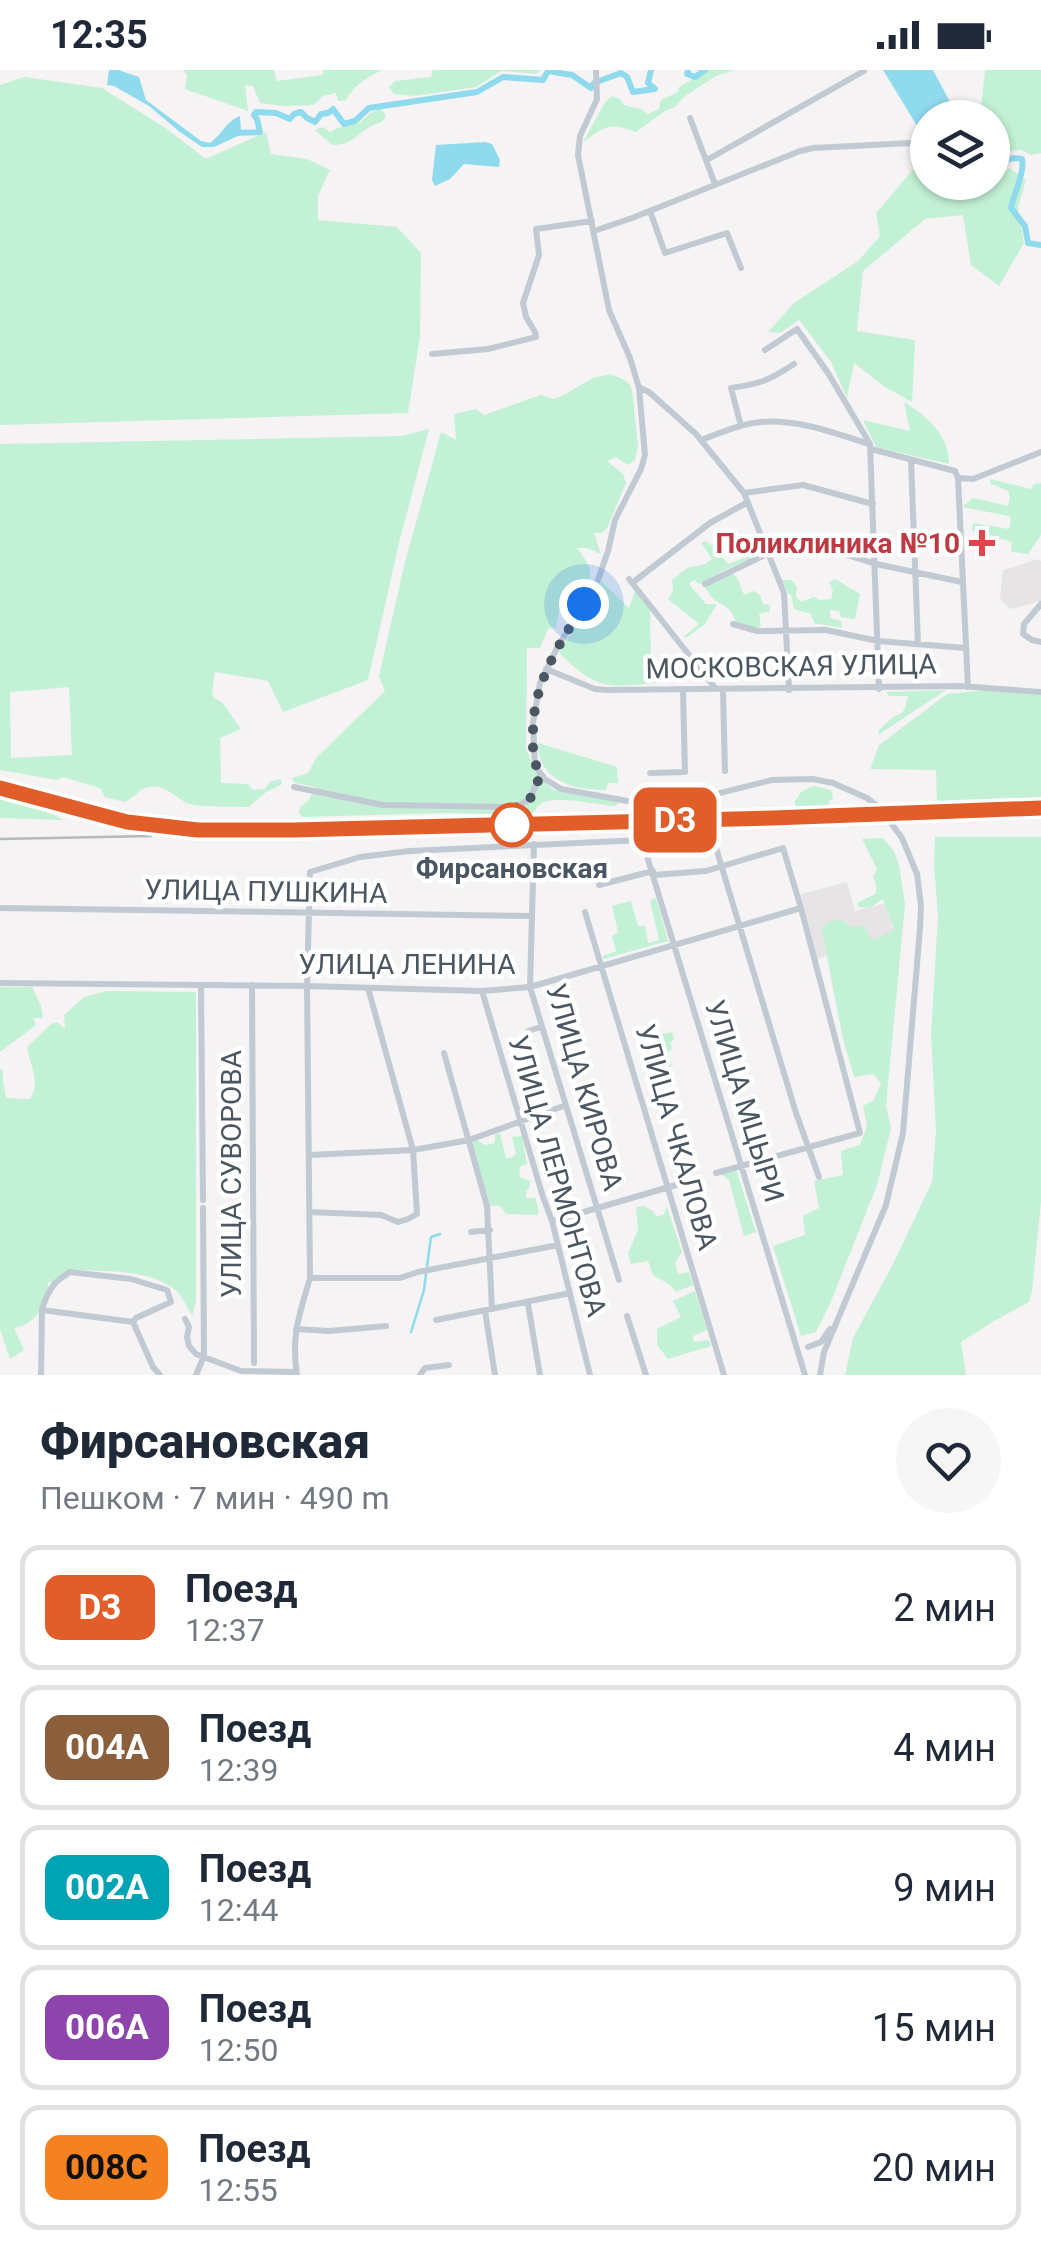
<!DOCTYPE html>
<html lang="ru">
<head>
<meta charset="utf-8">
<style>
	:root { --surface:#fff; --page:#f6f6f7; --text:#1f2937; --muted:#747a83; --line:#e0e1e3 }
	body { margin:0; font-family:Roboto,sans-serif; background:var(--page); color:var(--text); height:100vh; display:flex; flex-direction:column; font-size:38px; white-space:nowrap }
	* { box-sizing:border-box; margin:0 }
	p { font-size:32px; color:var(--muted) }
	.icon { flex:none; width:55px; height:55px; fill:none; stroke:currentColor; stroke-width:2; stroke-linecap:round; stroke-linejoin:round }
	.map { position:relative; height:1305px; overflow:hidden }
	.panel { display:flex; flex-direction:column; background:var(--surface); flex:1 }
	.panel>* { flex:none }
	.badge { padding:0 20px; border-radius:15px; font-size:35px; line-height:65px }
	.controls { position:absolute; left:910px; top:30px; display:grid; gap:20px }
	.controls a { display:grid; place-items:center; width:100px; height:100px; border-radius:50%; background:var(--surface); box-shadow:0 2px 8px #0004; font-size:50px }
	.you { position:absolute; width:50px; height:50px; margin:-25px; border:8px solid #fff; border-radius:50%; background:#1a73e8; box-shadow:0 0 0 15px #1a73e833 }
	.map>.badge { position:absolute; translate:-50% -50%; box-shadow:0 0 0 5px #fff }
	.round { display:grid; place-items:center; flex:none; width:105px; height:105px; border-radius:52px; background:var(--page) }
	.summary { display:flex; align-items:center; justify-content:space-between; height:170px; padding:0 40px }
	h1 { font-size:48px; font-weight:800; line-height:75px }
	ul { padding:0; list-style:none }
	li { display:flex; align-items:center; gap:30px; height:125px; margin:0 20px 15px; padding:0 20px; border:5px solid var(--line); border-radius:20px }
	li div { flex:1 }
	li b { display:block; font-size:38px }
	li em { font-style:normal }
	li .badge { min-width:110px; font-weight:700; text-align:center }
	.status { display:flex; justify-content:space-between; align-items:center; height:70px; padding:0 50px; background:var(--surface); direction:ltr }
	.status svg { height:28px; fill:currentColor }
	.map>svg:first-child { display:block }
	.education { fill:#e6e4e5 }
	.green { fill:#c3f1d5; fill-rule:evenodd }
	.water { fill:#90daee }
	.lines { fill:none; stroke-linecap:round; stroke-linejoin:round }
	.stream { stroke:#90daee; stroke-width:2.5 }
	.river { stroke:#90daee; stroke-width:6 }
	.minor { stroke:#c1cad2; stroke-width:6 }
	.rail { stroke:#b5b8bd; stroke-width:2.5 }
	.line-casing { stroke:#fff; stroke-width:22 }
	.line { stroke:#e15d29; stroke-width:15 }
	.walk { stroke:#4a5661; stroke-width:10; stroke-dasharray:0 18 }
	.health-dot { fill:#e0444e; stroke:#fff; stroke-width:4 }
	.stop-dot { fill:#fff; stroke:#e15d29; stroke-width:5 }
	.labels { text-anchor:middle; stroke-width:9; stroke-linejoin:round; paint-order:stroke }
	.health-label { font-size:28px; font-weight:bold; fill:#be3a42; stroke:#fff; text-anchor:end }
	.street-label { font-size:28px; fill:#4a5661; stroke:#fff }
	.stop-label { font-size:28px; font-weight:bold; fill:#4a5661; stroke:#fff }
</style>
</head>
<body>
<div class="status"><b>12:35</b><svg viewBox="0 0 49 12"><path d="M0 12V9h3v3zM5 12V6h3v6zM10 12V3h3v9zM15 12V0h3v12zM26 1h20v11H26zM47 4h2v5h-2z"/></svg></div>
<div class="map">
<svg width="1041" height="1305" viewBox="0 0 1041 1305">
	<rect width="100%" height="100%" fill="#f5f3f3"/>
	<!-- education -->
	<path class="education" d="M1038,489L1041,491V531L1011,539L1000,529L1003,500Z
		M847,812L855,841L886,833L894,863L817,889L801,824Z"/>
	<!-- green -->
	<path class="green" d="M183,0H274L277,11L323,5V0H383C368,6 353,16 346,30L338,31L336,23L323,26L314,35L284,36L260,33L253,16L245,15L248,41L185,19L187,5Z
		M433,0H541L536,4L501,1L476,17L414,26L394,24L389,17L395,11L431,7Z
		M708,0H735L716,6L685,26L675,37L665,41L636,62C608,52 606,56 583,72L605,32L612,26L620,29L624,35L641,39L648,44L659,39L661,30L678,22L679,17Z
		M985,0H1041V83L1031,85L1021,80L993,82L992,48L983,47L981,37Z
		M24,7L102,18L167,59L206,89L266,62L271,84L307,89L330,100L318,126V150L397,157L421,183L420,267L408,343L0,355V15Z
		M381,39L386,45L382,52C358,58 358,75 332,75L315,60L323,57L330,62C340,55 350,58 360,52C369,46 370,41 381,39Z
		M917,95L927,102L928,112L944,113L958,122L970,113L995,114L1009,98L1026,110L1018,137L1024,173L999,216L971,195L963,145L925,149L863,201L857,261L915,270L912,332L885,317L854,293L847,328L831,292L799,250L780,263L768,262L794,233L858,191L880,166L876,143Z
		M610,304C619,308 629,309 632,320L638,376L635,390L628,395L616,387L607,391L623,404L626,413L607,458L602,463H594L601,484L587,478H577C582,485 589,493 590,501C592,521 578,537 560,537L556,557L548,559L540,578H527L526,678L535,701L552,719L565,723L620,732L615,736C599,735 556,725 542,733C537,736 535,741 531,745L445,743L302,747L299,743L300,737L309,730L315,717L295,713L292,708L308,703L316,688L385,621L379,606L404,496L441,362L456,370L454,344L476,339L484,345L541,325L553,329L560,327L593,308Z
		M904,332C926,345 950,366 949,394L876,377L863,350L910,361Z
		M429,359L400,469L368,610L283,642L268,611L215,602L212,623L214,628L222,632L241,659L220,668L221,713L248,714L253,720L265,719L270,712L279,709L282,711L281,715L266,722L249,737C230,736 208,738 190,734C175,729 165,711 145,718C138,721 132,729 124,732L105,727L100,718L63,707L57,710L0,700V374L402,366ZM69,617L72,685L11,688L10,622Z
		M990,409L1031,419L1034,414L1041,413V465L1028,484L1011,482L1012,472L972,460L973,453L1009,459L1011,449L1009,446L962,437L973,428L1008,436L1010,426L1008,421L990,413Z
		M705,471L716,478L728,494L764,480L766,483L729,498L700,514L694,510L689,514L706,534H717L705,554L686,568L684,566L699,554L668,529L673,522L672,510L687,498L705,494L712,489L701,473Z
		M729,502L737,507L744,525L754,521L760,525L763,534L770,535V541L759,544L761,556L757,559L735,551C732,539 727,538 718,532C712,529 708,522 704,516Z
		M835,509L860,524L855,549L841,547L839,541L830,540V548L841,551L842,558L814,553L811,544L794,539L791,525L788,523L782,510H792L797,518L796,527L801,532L814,527L820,530L831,529L833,521L829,512Z
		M601,511L629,538L635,521L650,537L651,595L664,612C610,617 600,623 559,583Z
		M946,620L878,665L879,660L893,647L902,643L905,638L908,626H889L886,622Z
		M984,620L1041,624V733L937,737L936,700L870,699L879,675L947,624Z
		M538,673L617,697L618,713H608L606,720C573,720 538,711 538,673Z
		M814,716L831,720L833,729L829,731L828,740L821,742L814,736L799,737L795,735V731L802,721Z
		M0,724L17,729L65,750L0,748Z
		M935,767H1041V1131L1032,1222L1029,1232L994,1251L961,1272L966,1305H845L853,1268L894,1192L932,1112L936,1061L931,965L938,845L934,796Z
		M883,768L894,781L899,795L905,834L886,1036L891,1058L877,1115L830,1234L816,1262L801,1266L773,1176L805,1165L803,1146L819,1138L814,1111L843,1105L841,1081L860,1075L867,1056L863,1036L874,1030L881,1014L874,1004L854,1007L843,969L821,857L832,851L843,850L851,857L863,856L873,870L894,860L883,829L870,838L859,837L857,833L875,824L877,818L873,807L877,799L862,769Z
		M656,828L668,871L603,889V886L616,881L612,866L618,862L612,836L631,831L638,856H645L648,873L659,870L650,830Z
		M0,917H32L41,936L43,948H33L36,955L0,982Z
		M107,921L196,922V1231L192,1246C187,1238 182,1224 174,1219C145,1197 103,1203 70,1199L68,1208L56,1214L48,1212C48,1234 35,1255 14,1258L24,1280L10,1289L0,1259V999L3,1000V1010L6,1028L30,1029C41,1012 30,996 27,977L50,955L57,952L65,959L64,945L84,927Z
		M656,956L659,965L672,962L674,969L670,972L672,979L668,983L672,996L664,998L653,996L650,989L643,983L649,970V959Z
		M500,1063L506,1088H511L516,1084L512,1067L522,1066L527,1094L519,1097L520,1107L530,1111V1116L526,1121V1128H535L539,1140L537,1145L506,1144L500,1136H490L471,1072L477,1070L485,1075L495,1073V1065Z
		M736,1099L756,1162L744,1166L729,1110L721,1104Z
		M643,1136L652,1140L657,1147L664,1144L667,1137L682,1182L675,1193L678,1204L689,1202L693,1215L676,1222L670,1215L653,1205L648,1191L631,1194L628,1183L638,1160L636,1137Z
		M695,1221L707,1260L693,1266L694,1272L709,1270L711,1276L668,1289L657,1275V1259L681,1247L673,1231Z"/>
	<!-- water -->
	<path class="water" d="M109,0H118L139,7L146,30L201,71L210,73C222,65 225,52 240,46L241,60L238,66L214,77H202L180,62L149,36L114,16L107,15Z
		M883,0H933L950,32L969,47L928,48L927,72Z
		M485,72L492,74L500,90L499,97L464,94L450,109L435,116L432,110L436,75Z"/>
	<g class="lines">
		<!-- stream -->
		<path class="stream" d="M427,1196L431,1167L440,1164
			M411,1262L424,1220L426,1204"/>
		<!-- river -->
		<path class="river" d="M688,0L687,4L695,7L705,0
			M233,63L260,62L257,49L254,45L256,42L276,43L290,49L294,44L301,42L307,48L315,52L321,44L328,43L333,39L344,54L355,51L369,38L477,22L503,7L543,10L548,1L572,5L591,18L594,13L621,3L627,7L633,22L655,19L648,13L651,0
			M992,89C1003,92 1012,86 1022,89C1025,102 1014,123 1011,138L1025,156L1028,173L1041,175"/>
		<!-- minor -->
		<path class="minor" d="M596,0L597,29L580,66L578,85L609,240L630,288L639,318L645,385L641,399L615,450L608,481L598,510L557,578L540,613L533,653L535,696L545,709L561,719L644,734L680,733L772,710L813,709L833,713L867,728L880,738L902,768L917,804L921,836L920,858L903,1063L886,1135L824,1282L820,1305
			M690,48L715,114
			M707,90L864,1
			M650,141L665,183L727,163L741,198
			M594,161L632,148L800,81L813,78L911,73L928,91
			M765,280L797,259L828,303L870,374L879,619
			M432,284L488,279L536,267L535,262L526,247L523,233L539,185L536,159L592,151
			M640,318L649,322L696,364L744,423L784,523L789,620
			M741,356L731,318C760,314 770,310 794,294
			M701,370C720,363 740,354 761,352C797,349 835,363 869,374
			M871,379L955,401L958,408
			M911,390L918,574
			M744,423L803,415L873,434
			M629,509L716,619
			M632,513L710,453L748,432
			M705,514L769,483L808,473L876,494L962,512
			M1041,534L1024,554L1023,564L1032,570L1041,572
			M733,554L757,561L826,560L878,571L966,578
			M546,599L595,619L607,620L960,616L1041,622
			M968,617L958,408L973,409L1041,382
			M723,620L725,701
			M650,703L685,702L683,620
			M294,717L383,735L516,737L530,729L540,705
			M534,774L530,917L619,1210
			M716,778L796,1043L819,1107
			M654,805L706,801L783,778L801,838L860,1063L716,1103
			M599,815L653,801
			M0,838L531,846
			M585,842L724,1305
			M0,913L307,916L482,921L530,917L801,838
			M201,915L203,1130
			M252,915L254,1293
			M482,921L543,1127L552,1151L590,1305
			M528,961L541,957
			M444,983L487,1136L492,1239
			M310,1085L413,1080L469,1070L566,1035
			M310,1142L381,1145L398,1152L408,1149L417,1144L413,1080L368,918
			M553,1151L676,1115
			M471,1162L490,1160
			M310,1208H400L418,1202L558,1175
			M528,1234L540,1305
			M42,1240L133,1252L153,1297L160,1305
			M485,1241L495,1305
			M627,1246L646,1305
			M185,1249L189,1257L187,1267L189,1276L196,1284L241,1301L296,1302
			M436,1250L570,1223
			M296,1259L329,1261L386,1256
			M808,1277L821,1272L830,1259
			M41,1305L42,1240C47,1222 53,1212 70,1202L131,1209L167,1220L171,1232L136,1248L133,1252
			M196,1305L204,1286L203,1138
			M297,1305C291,1265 299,1246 310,1208L307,916L310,802L360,787L410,781L642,770L805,1305
			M420,1305L425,1298L449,1295"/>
		<!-- rail -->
		<path class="rail" d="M0,718C47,726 91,745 138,754C184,763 232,760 279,760L813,747L1041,738
			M0,769L151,766"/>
	</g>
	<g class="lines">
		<!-- line casing -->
		<g class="line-casing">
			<path id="line" d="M0,718L127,752L198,760H294L773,748L1041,738"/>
		</g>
		<!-- line -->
		<use href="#line" class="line"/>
		<!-- walk -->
		<path class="walk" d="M512,755L516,737L530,729L541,704C532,692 533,680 533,666C532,614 558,577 584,534"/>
	</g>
	<!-- markers -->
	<path class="health-dot" d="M977 458h10v10h10v10h-10v10h-10v-10h-10v-10h10z"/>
	<circle class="stop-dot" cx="512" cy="755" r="20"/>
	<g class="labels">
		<!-- health labels -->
		<g class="health-label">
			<text x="960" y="483">Поликлиника №10</text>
		</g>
		<!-- street labels -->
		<g class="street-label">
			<text transform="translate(791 596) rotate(-1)" y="10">МОСКОВСКАЯ УЛИЦА</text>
			<text transform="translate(266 821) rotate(1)" y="10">УЛИЦА ПУШКИНА</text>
			<text x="407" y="904">УЛИЦА ЛЕНИНА</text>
			<text transform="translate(585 1017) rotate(74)" y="10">УЛИЦА КИРОВА</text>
			<text transform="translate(745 1031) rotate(73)" y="10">УЛИЦА МЦЫРИ</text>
			<text transform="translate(677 1067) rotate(74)" y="10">УЛИЦА ЧКАЛОВА</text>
			<text transform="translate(231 1104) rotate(-90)" y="10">УЛИЦА СУВОРОВА</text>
			<text transform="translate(558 1106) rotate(74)" y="10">УЛИЦА ЛЕРМОНТОВА</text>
		</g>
		<!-- stop labels -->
		<g class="stop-label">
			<text x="512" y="808">Фирсановская</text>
		</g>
	</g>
</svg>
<div class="controls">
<a><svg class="icon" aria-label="layers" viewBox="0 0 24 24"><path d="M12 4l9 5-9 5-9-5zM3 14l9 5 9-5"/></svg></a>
</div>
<div class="you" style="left:584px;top:534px"></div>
<b class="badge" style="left:675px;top:750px;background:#e15d29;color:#fff">D3</b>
</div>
<section class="panel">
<div class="summary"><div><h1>Фирсановская</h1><p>Пешком · 7 мин · 490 m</p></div><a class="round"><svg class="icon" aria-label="heart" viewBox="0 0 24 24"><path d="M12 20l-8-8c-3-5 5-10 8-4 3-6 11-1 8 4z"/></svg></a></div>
<ul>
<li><span class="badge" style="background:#e15d29;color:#fff">D3</span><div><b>Поезд</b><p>12:37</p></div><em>2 мин</em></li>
<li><span class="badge" style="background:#8b5e3c;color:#fff">004А</span><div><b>Поезд</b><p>12:39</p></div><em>4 мин</em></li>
<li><span class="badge" style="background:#00a3b4;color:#fff">002А</span><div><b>Поезд</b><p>12:44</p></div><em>9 мин</em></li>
<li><span class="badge" style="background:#8e44ad;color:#fff">006А</span><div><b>Поезд</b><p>12:50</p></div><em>15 мин</em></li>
<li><span class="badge" style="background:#f58220;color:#111">008С</span><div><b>Поезд</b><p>12:55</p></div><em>20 мин</em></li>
</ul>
</section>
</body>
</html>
